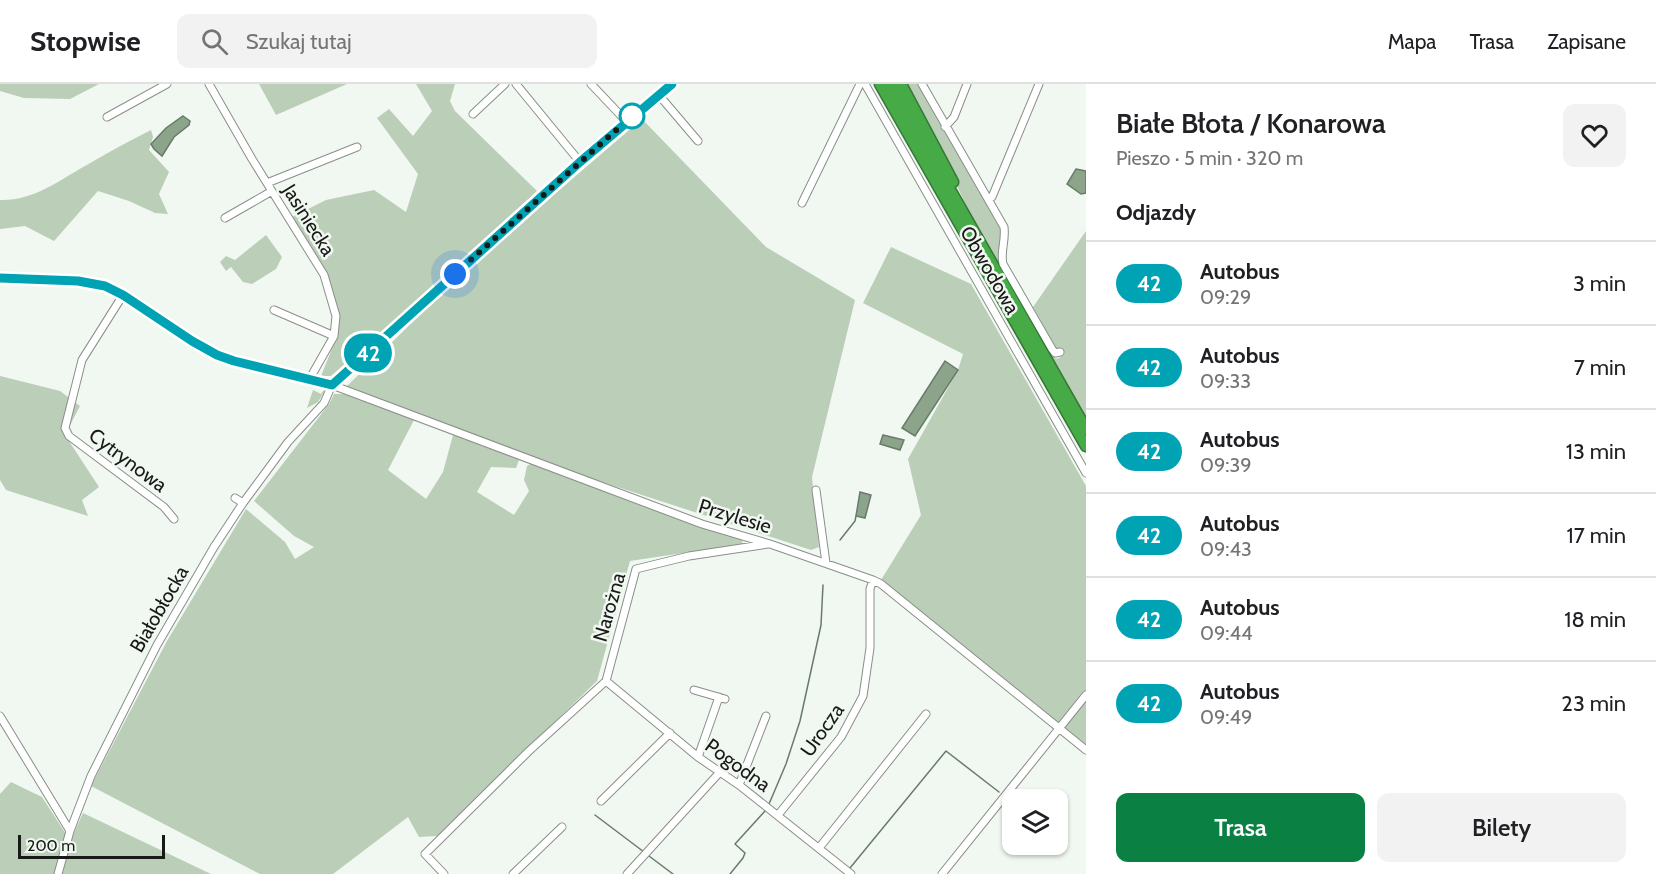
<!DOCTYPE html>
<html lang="pl">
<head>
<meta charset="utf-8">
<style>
	:root { --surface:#fff; --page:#f2f2f2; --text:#202124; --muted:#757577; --line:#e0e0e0; --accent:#0b8043 }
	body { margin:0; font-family:Cabin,sans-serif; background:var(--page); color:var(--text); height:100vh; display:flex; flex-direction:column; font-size:22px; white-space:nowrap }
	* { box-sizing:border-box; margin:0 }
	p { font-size:20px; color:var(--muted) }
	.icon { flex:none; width:33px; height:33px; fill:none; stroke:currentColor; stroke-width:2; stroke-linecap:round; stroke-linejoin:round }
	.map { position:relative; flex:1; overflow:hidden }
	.drawer { display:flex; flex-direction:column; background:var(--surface); width:570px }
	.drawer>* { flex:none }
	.badge { padding:0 12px; border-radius:20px; font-size:21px; line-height:39px }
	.fabs { position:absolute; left:1002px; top:705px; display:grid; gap:12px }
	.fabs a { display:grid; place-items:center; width:66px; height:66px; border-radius:12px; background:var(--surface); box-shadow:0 2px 4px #0004; font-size:30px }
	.scale { position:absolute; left:18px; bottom:15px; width:147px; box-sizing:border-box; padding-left:6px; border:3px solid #181a18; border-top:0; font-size:16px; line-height:21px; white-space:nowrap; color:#181a18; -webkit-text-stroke:4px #f1f8f1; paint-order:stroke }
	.you { position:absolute; width:30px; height:30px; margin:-15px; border:4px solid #fff; border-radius:50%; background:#1a73e8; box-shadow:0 0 0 9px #1a73e833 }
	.map>.badge { position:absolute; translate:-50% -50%; box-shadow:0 0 0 3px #fff }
	h2 { padding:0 30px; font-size:22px; line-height:54px }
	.round { display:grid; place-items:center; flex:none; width:63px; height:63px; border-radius:12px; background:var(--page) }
	.headline { display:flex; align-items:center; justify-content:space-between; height:102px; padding:0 30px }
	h1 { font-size:28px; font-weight:600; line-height:45px }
	.primary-button { display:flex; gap:12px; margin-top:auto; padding:12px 30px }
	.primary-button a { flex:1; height:69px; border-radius:12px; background:var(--accent); color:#fff; font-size:24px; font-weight:600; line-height:69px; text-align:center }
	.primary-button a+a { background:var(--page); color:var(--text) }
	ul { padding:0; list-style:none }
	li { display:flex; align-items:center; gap:18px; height:84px; padding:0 30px; border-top:2px solid var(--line) }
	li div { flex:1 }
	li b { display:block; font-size:22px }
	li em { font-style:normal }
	li .badge { min-width:66px; font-weight:700; text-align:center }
	header { display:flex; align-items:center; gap:36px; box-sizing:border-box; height:84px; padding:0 30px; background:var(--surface); border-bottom:2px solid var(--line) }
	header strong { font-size:28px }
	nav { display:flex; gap:33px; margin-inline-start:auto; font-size:21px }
	.search { width:420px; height:54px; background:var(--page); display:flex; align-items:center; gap:15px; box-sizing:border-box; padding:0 21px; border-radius:12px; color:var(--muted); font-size:22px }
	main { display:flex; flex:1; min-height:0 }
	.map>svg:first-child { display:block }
	.green { fill:#baceb8 }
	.water { fill:#8ba48a; stroke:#687b68; stroke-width:1.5 }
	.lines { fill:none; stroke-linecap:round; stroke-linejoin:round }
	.stream { stroke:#687b68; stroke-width:1.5 }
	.minor-casing { stroke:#898f88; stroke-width:9 }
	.highway-casing { stroke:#367837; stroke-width:13 }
	.minor { stroke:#fff; stroke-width:7 }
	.highway { stroke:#46aa47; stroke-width:10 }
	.line-casing { stroke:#fff; stroke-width:14 }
	.line { stroke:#00a3b4; stroke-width:9 }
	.walk { stroke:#181a18; stroke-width:6; stroke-dasharray:0 10.8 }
	.stop-dot { fill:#fff; stroke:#00a3b4; stroke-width:3 }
	.labels { text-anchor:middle; stroke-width:5; stroke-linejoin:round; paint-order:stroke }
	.street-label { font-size:20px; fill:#181a18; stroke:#f1f8f1 }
</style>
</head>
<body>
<header>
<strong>Stopwise</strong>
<div class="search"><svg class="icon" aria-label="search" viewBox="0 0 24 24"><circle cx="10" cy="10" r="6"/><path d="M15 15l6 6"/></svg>Szukaj tutaj</div>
<nav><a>Mapa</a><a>Trasa</a><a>Zapisane</a></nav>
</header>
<main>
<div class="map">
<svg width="1086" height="790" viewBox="0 0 1086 790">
	<rect width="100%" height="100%" fill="#f1f8f1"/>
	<!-- green -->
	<path class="green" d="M0,0H99L70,15L24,14L0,7Z
		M259,0H347L276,31Z
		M416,0H455L450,17L455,27L537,107L460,182L466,186L642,35L766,163L855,216L812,393L819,463L811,466L559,384L558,387L742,456L743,460L630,477L597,597L437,752L419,753L408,733L333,790H260L91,702L167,557L246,425L285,458L295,475L314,463L294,452L254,417L329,320L334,310H347L414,336L388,386L426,415L443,388L453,351L519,376L516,384L491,383L477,408L514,431L529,407L524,396L527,382L532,379L346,303L466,186L460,182L331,292H321L335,257L339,239L325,189L292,133L326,116L374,106L406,128L418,90L377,34L389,25L413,52L432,27Z
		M905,0H919L999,141C1005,153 998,164 999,177L1056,275L1061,273L1033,223L1086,147V334L969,128L931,45Z
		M151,46L153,53L149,66L169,88L159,110L168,130L155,129L129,117L98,107L54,157L25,142L0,145V116C33,117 58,97 85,82C107,69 129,57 151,46Z
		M266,151L282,173L276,185L252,200L243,198L231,183L226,187L220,178L226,172L235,176Z
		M891,163L971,200L1086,402V662L1057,641L881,496L921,431L908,375L958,286L963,270L863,219Z
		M0,292L60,307L80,322L65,351L99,403L82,416L88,432L6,406L0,396Z
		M313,306L321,310L324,306V308L318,318L307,324Z
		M11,698L42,713L66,750L72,753L83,729L211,790H0V710Z"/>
	<!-- water -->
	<path class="water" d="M183,32L190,37L189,41L174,53L162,72L154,65L151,60L166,44Z
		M1076,85L1086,87V109L1081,110L1067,100Z
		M945,277L958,286L915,352L902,344Z
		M883,351L904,356L900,366L880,360Z
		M860,408L871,411L865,434L856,432Z"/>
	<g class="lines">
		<!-- stream -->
		<path class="stream" d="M840,456L855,437L856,432
			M769,720L786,680L800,637L821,541L823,501
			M595,731L644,768
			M649,772L673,790
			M850,784L946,667L999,708
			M730,790L743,774L745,769L735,760L765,727"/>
		<!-- minor casing -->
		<g class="minor-casing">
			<path id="minor" d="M209,0L252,75L324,191L336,232L334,252L309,296
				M516,0L580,78
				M591,0L626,37
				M865,0L1086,389
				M922,0L1004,143C1006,156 1000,168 1003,180L1052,265L1055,269L1060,268
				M658,10L698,57
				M473,30L505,0
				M107,33L167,0
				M945,43L954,33L967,0
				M267,99L357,63
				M988,115L992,113L1039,0
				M802,119L860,0
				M225,134L272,107
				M0,194L78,197L105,202L149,228L189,256L226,274L332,301L702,440L770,460L873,496L881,500L1086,666
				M123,211L82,276L65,344L69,352L164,423L174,435
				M274,226L334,252
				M816,406L826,479
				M235,414L243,419
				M606,597L698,673L739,701L851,790
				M606,597L636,485L689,472L768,460
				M694,606L725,615
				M0,632L70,747
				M698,673L719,613
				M739,701L766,632
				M601,717L670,649
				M778,731L841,653L863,612L870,564V505L873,496
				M819,764L926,630
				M58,790L70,747L91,692L157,561L214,463L243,419L288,358L324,319L332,301L580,78L671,0
				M444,790L425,770L529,667L606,597
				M513,790L562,743
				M627,790L720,688
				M942,790L1086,611"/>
		</g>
		<!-- highway casing -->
		<g class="highway-casing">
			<path id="highway" d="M880,0L1086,362
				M890,0L1086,345
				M901,0L953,98"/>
		</g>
		<!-- minor -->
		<use href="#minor" class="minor"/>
		<!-- highway -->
		<use href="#highway" class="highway"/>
	</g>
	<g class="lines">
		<!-- line casing -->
		<g class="line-casing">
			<path id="line" d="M0,194L78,197L105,202L123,211L192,257L217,271L234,277L332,301L580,78L672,0"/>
		</g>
		<!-- line -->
		<use href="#line" class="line"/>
		<!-- walk -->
		<path class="walk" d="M455,190L632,32"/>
	</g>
	<!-- markers -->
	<circle class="stop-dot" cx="632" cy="32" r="12"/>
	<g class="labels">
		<!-- street labels -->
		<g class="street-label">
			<text transform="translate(309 136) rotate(58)" y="7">Jasiniecka</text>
			<text transform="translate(990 186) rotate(60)" y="7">Obwodowa</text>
			<text transform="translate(128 376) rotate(37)" y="7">Cytrynowa</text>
			<text transform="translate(735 432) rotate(17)" y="7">Przylesie</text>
			<text transform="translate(609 523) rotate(-74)" y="7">Narożna</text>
			<text transform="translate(159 525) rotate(-60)" y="7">Białobłocka</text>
			<text transform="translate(822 646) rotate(-55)" y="7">Urocza</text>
			<text transform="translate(738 681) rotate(36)" y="7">Pogodna</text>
		</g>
	</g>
</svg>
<div class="fabs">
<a><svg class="icon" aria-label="layers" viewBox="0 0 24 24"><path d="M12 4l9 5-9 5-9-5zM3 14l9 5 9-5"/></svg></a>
</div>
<div class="scale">200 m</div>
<div class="you" style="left:455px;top:190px"></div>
<b class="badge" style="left:368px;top:269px;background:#00a3b4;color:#fff">42</b>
</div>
<section class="drawer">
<div class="headline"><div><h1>Białe Błota / Konarowa</h1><p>Pieszo · 5 min · 320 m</p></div><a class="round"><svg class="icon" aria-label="heart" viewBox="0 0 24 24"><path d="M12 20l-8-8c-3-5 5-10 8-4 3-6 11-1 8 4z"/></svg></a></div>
<h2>Odjazdy</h2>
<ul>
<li><span class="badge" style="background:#00a3b4;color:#fff">42</span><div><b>Autobus</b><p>09:29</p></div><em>3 min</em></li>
<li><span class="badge" style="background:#00a3b4;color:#fff">42</span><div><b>Autobus</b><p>09:33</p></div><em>7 min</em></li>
<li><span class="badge" style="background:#00a3b4;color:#fff">42</span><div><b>Autobus</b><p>09:39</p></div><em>13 min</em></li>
<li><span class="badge" style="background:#00a3b4;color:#fff">42</span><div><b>Autobus</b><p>09:43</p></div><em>17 min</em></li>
<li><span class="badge" style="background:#00a3b4;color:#fff">42</span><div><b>Autobus</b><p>09:44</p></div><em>18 min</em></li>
<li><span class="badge" style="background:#00a3b4;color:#fff">42</span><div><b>Autobus</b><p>09:49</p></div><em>23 min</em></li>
</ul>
<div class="primary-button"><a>Trasa</a><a>Bilety</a></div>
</section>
</main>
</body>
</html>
